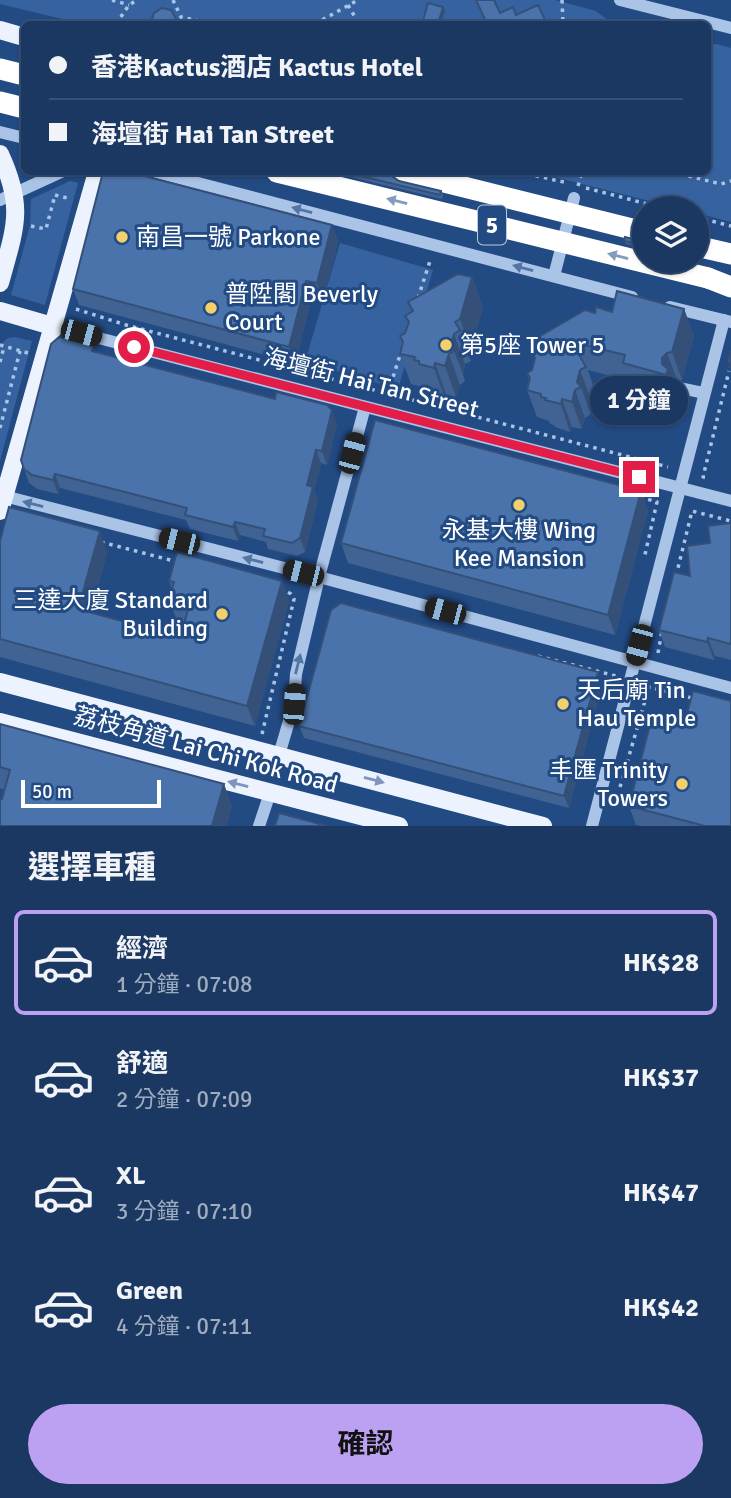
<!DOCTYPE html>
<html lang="zh-TW">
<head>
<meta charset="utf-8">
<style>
	body { margin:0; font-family:Signika,"Noto Sans TC",sans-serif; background:#233f68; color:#f1f3f6; height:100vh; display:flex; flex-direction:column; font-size:26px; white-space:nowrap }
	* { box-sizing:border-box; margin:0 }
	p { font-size:23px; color:#9facbe }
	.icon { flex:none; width:38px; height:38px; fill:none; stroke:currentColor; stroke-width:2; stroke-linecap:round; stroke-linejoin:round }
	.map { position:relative; height:826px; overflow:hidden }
	.details { display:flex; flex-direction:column; background:#1a3862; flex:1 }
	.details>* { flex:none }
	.banner { position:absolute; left:21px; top:21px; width:690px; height:154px; border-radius:10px; box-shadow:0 2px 5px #0004,0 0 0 2px #385277; display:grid; align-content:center; height:154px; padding:0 28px; background:#1a3862 }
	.tools { position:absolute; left:632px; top:196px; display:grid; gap:14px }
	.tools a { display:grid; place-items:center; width:77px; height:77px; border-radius:50%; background:#1a3862; box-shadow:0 2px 5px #0004,0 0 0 2px #385277; font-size:35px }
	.scale { position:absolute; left:21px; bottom:18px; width:140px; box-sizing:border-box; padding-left:7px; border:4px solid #fff; border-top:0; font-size:19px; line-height:24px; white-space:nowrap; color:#fff; -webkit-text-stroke:5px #224a83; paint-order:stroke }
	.end { position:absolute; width:32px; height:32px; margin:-16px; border:9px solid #e11d48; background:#fff; box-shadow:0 0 0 4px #fff }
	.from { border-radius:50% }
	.bubble { position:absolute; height:49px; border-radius:24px; background:#1a3862; box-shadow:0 2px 5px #0004,0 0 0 2px #385277; font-size:23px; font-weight:700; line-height:49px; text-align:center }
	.car { position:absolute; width:21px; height:42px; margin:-21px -10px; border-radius:9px; box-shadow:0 0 5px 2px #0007; background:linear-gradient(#222 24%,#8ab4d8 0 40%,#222 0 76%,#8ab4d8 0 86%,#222 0) }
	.banner b { display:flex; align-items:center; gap:24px; height:66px; font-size:26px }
	.banner b+b { border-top:2px solid #385277 }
	.banner i { width:18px; height:18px; background:#f1f3f6 }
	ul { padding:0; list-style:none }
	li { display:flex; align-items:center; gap:21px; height:105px; margin:0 14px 10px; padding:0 14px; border:4px solid transparent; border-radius:10px }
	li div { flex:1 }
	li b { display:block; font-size:26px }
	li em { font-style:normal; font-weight:700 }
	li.on { border-color:#bca0f2 }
	li>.icon { width:63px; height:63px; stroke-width:1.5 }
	h2 { padding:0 28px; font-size:32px; line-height:84px }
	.primary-button { display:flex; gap:14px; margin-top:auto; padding:14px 28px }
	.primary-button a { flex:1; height:80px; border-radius:42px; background:#bca0f2; color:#111; font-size:28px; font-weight:700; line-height:80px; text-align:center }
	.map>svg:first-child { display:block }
</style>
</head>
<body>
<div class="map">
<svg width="731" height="826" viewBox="0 0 731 826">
	<rect width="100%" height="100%" fill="#224a83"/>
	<!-- green -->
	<g fill="#3663a0">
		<polygon points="0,0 555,0 596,11 613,24 83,24 0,4"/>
		<polygon points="717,44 731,48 731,222 697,213 696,208 677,208 535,172 707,172 707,45"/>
		<polygon points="70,181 78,183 45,305 11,295 30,225 31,199"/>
		<polygon points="340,243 433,270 398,389 305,362"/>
		<polygon points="15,337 32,341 0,461 0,345 8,338"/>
	</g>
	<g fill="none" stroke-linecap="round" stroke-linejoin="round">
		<!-- path -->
		<g stroke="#aac4e8" stroke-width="3.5" stroke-dasharray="3.5 5" stroke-linecap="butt">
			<polyline points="112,0 129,5"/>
			<polyline points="173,0 181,17 213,24"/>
			<polyline points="562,0 563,24"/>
			<polyline points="348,5 359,24"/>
			<polyline points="116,24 129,5 137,0"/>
			<polyline points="315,24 358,0"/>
			<polyline points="519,172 568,183"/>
			<polyline points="672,172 721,184 731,181"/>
			<polyline points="578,186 582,172"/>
			<polyline points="586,188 663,208"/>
			<polyline points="55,195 71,199"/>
			<polyline points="696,217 731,226"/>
			<polyline points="31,226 46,229 55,195"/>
			<polyline points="418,298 430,261"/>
			<polyline points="76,309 126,325 668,467"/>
			<polyline points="0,345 28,353"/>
			<polyline points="0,362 4,347"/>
			<polyline points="388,393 401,352"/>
			<polyline points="0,428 20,351"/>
			<polyline points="705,477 703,477 729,371"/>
			<polyline points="640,497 657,502 644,559"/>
			<polyline points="101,542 178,562"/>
			<polyline points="676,576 692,511 731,521"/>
			<polyline points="658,653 662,631"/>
			<polyline points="538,656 616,676"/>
			<polyline points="262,734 294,599 291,594 284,590"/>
			<polyline points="620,787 649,687 696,699"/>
		</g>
		<!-- minor -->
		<g stroke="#aac4e8" stroke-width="12">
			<polyline points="620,0 731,28"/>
			<polyline points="0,132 24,138"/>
			<polyline points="156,172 632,297"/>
			<polyline points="0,200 61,172"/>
			<polyline points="554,276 574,198"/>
			<polyline points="670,307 731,322"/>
			<polyline points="52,326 731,501"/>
			<polyline points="680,388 704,393"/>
			<polyline points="4,496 319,577 731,688"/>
			<polyline points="279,755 294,704 296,674 319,577 365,407"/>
			<polyline points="259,826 270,793"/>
			<polyline points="592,826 724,320"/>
		</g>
		<!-- major -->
		<g stroke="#ecf3fe" stroke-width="18">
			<polyline points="0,30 24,37"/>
			<path d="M 0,154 C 25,208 15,228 0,283"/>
			<polyline points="0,311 52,326"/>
			<polyline points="0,511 97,172"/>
			<polyline points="0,682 543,826"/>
			<polyline points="0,722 399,826"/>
		</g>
		<!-- highway -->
		<g stroke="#fff" stroke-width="21">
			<polyline points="0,69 24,75"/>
			<polyline points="0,102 24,108"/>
			<polyline points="696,246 731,254"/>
			<polyline points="708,278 731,287"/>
		</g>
		<!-- highway-bridge -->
		<g stroke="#fff" stroke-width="21">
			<polyline points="277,172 708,278"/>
			<polyline points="404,172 644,232"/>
		</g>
	</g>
	<!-- wall -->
	<g fill="#406393">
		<polygon points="330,172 392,172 394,177 399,181 441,191 443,195 442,199"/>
		<polygon points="332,225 338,242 323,300 312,297 295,363 79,305 73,289"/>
		<polygon points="644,240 644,249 626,244 624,241 640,241"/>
		<polygon points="472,277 483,308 471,349 467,352 471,361 465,364 463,374 465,381 460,385 456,397 446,394 445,399 430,395 429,392 425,391 424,388 411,384 400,354 402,344 400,336 405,333 408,324 405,316 412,312 408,302"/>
		<polygon points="684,309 694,336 682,380 677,380 673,384 678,396 676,402 633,391 629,381 588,370 596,394 590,397 588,407 591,414 585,418 582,429 572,427 570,432 555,427 554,425 550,424 549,421 537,417 527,390 529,380 527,373 532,370 535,360 532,352 539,348 535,339 595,313"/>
		<polygon points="96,352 337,424 327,465 321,463 314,490 318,500 305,552 297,556 268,549 266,542 240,535 238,541 190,529 186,520 60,488 58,494 37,489 29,483 24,469"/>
		<polygon points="641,491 648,511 615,635 348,563 341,543"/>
		<polygon points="731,523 731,660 715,656 714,660 665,647 659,630 710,543"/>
		<polygon points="0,541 107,552 91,613 136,625 181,635 185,623 177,621 169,600 172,590 169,581 282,581 289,601 255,726 0,657"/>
		<polygon points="602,685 569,808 304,738 299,726"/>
		<polygon points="0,724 224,784 232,808 2,799 4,790 0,788"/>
		<polygon points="684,725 731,826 641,826 636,825 629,806"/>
	</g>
	<!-- shaded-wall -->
	<g fill="#345078">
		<polygon points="443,7 445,11 441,24 438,24"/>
		<polygon points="332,225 338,242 323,300 317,283"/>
		<polygon points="472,277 483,308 471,349 460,319"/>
		<polygon points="306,281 312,297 295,363 289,347"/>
		<polygon points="684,309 694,336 682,380 672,352"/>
		<polygon points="454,334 465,364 463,374 454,351 451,345"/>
		<polygon points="667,353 677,380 673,384 678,396 676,402 662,364 662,358"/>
		<polygon points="449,354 460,385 456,397 445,366"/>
		<polygon points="435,363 446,394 445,399 434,368"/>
		<polygon points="580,370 590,397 588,407 581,387 577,382"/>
		<polygon points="575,390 585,418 582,429 572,402"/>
		<polygon points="562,399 572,427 570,432 561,404"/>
		<polygon points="332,410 337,424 327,465 322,451"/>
		<polygon points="316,450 321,463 314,490 318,500 305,552 300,538 307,485"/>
		<polygon points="55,474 60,488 58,494 53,480"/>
		<polygon points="641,491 648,511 615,635 608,615"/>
		<polygon points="235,522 240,535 238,541 233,527"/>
		<polygon points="100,531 107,552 86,630 78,609"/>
		<polygon points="282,581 289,601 255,726 247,706"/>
		<polygon points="708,638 715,656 714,660 707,642"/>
		<polygon points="598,672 602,685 569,808 564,796"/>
		<polygon points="224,784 232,808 227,826 212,826"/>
	</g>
	<!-- building -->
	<g fill="#4b73ab" stroke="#345078" stroke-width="2">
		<polygon points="476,0 494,0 500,13 513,7 516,15 538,5 547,24 487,24"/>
		<polygon points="428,3 443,7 438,24 422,24"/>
		<polygon points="162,8 171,10 176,19 174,24 152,24 151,22 154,13"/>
		<polygon points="103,172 129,172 332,225 317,283 306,281 289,347 73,289"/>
		<polygon points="344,172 392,172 393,177 399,181 441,191 440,195"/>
		<polygon points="625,237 640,241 644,240 644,245 624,241"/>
		<polygon points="458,274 472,277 460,319 455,322 460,330 454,334 451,345 454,351 449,354 445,366 435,363 434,368 419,364 419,361 414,360 415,357 400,354 403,342 400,336 405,333 409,322 405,316 413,311 408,302"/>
		<polygon points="617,291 684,309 672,352 667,353 662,358 662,364 668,369 666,375 623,363 625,355 572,342 586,367 580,370 577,382 581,387 575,390 572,402 562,399 561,404 545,400 546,398 541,397 541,394 527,390 530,378 527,373 532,370 535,358 532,352 540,347 535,339 585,310 595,313 596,307 612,312"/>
		<polygon points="59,337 94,345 92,351 275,399 276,392 327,405 332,410 322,451 316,450 307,485 313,487 300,538 292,543 263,536 265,529 235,522 233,527 185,515 187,508 55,474 53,480 32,475 24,469 21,460 51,344"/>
		<polygon points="731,350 731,368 729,367 731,362 728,362"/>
		<polygon points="375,420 641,491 608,615 341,543"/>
		<polygon points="9,507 100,531 78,609 136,625 136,623 181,635 189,606 169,600 174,582 169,581 177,552 282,581 247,706 0,639 0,541"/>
		<polygon points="731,523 731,644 708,638 707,642 659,630 674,572 690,576 687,546 710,543 708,526"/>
		<polygon points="341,603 598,672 564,796 299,726 331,610"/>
		<polygon points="693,691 731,701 731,826 705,826 629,806 652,717 684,725"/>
		<polygon points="0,724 224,784 212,826 0,826 0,799 2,799 10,770 0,767"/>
		<polygon points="279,813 327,826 275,826"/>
	</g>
	<!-- one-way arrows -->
	<defs><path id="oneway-solid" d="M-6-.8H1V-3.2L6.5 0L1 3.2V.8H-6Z" transform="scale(1.75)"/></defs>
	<g fill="#859bbb">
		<use href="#oneway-solid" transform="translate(397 201) rotate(-166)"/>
		<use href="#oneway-solid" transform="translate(618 256) rotate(-166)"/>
	</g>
	<g fill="#5275a6">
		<use href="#oneway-solid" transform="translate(302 210) rotate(-165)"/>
		<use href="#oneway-solid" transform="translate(523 268) rotate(-165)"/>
		<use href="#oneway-solid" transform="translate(33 504) rotate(-166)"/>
		<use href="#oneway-solid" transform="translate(253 560) rotate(-166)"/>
		<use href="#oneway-solid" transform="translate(298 664) rotate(-76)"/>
	</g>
	<g fill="#7d96ba">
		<use href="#oneway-solid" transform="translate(374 780) rotate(15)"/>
		<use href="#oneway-solid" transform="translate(238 784) rotate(-166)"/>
	</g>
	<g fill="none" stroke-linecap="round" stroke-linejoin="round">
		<!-- route -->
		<polyline stroke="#e11d48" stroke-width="9" points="134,347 639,477"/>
	</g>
	<!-- markers -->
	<g fill="#f4d06c" stroke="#224a83" stroke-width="2.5">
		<circle cx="122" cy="237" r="7"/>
		<circle cx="211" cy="308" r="7"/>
		<circle cx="446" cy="345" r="7"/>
		<circle cx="519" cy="505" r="7"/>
		<circle cx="222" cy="614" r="7"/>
		<circle cx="563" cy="704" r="7"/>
		<circle cx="682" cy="784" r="7"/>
	</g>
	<g text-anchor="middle" stroke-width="6" stroke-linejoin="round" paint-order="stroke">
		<!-- shield labels -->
		<rect fill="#224a83" stroke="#bdc9da" stroke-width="2" x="478" y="205.5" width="28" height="39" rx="5"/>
		<g font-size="23" font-weight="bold" fill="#fff">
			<text x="492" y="233">5</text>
		</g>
		<!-- poi labels -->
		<g font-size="24" fill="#fff" stroke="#224a83" text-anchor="start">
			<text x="136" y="245">南昌一號 Parkone</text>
			<text x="225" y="302">普陞閣 Beverly<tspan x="225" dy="28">Court</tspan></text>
			<text x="460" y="353">第5座 Tower 5</text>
			<text x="519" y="538" text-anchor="middle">永基大樓 Wing<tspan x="519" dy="28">Kee Mansion</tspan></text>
			<text x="208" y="608" text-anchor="end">三達大廈 Standard<tspan x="208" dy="28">Building</tspan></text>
			<text x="577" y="698">天后廟 Tin<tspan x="577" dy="28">Hau Temple</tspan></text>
			<text x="668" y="778" text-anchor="end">丰匯 Trinity<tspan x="668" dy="28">Towers</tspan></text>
		</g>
		<!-- street labels -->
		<g font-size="24" fill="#fff" stroke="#224a83">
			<text transform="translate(371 383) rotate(14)" y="8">海壇街 Hai Tan Street</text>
			<text transform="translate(206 750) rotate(15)" y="8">荔枝角道 Lai Chi Kok Road</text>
		</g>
	</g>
</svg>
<div class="tools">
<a><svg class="icon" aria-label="layers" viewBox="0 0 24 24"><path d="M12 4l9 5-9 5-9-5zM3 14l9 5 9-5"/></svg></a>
</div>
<div class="scale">50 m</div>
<i class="end from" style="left:134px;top:347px"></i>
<i class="end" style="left:639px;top:477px"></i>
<div class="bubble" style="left:590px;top:376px;width:98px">1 分鐘</div>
<i class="car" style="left:81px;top:333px;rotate:105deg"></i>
<i class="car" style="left:352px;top:453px;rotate:15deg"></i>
<i class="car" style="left:179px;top:541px;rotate:284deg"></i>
<i class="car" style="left:303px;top:573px;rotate:284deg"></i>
<i class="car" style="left:445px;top:611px;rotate:285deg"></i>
<i class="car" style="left:639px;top:645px;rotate:195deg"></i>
<i class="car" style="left:294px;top:704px;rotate:4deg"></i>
<div class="banner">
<b><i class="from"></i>香港Kactus酒店 Kactus Hotel</b>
<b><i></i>海壇街 Hai Tan Street</b>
</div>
</div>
<section class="details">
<h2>選擇車種</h2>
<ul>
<li class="on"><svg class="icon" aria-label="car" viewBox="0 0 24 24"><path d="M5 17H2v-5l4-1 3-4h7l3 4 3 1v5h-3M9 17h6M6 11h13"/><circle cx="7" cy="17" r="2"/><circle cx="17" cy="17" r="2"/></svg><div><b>經濟</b><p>1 分鐘 · 07:08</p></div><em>HK$28</em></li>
<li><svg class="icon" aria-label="car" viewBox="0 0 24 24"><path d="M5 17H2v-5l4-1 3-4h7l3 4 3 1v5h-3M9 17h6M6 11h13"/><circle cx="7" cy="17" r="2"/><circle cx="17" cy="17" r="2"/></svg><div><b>舒適</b><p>2 分鐘 · 07:09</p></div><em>HK$37</em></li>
<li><svg class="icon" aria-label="car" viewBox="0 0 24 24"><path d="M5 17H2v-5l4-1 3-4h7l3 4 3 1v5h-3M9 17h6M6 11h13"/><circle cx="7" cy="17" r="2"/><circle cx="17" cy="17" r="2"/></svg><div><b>XL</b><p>3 分鐘 · 07:10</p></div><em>HK$47</em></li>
<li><svg class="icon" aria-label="car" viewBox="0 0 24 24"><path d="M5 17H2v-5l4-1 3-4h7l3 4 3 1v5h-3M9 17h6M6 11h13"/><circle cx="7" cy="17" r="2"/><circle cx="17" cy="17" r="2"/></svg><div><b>Green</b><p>4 分鐘 · 07:11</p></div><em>HK$42</em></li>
</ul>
<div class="primary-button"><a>確認</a></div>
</section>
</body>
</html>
